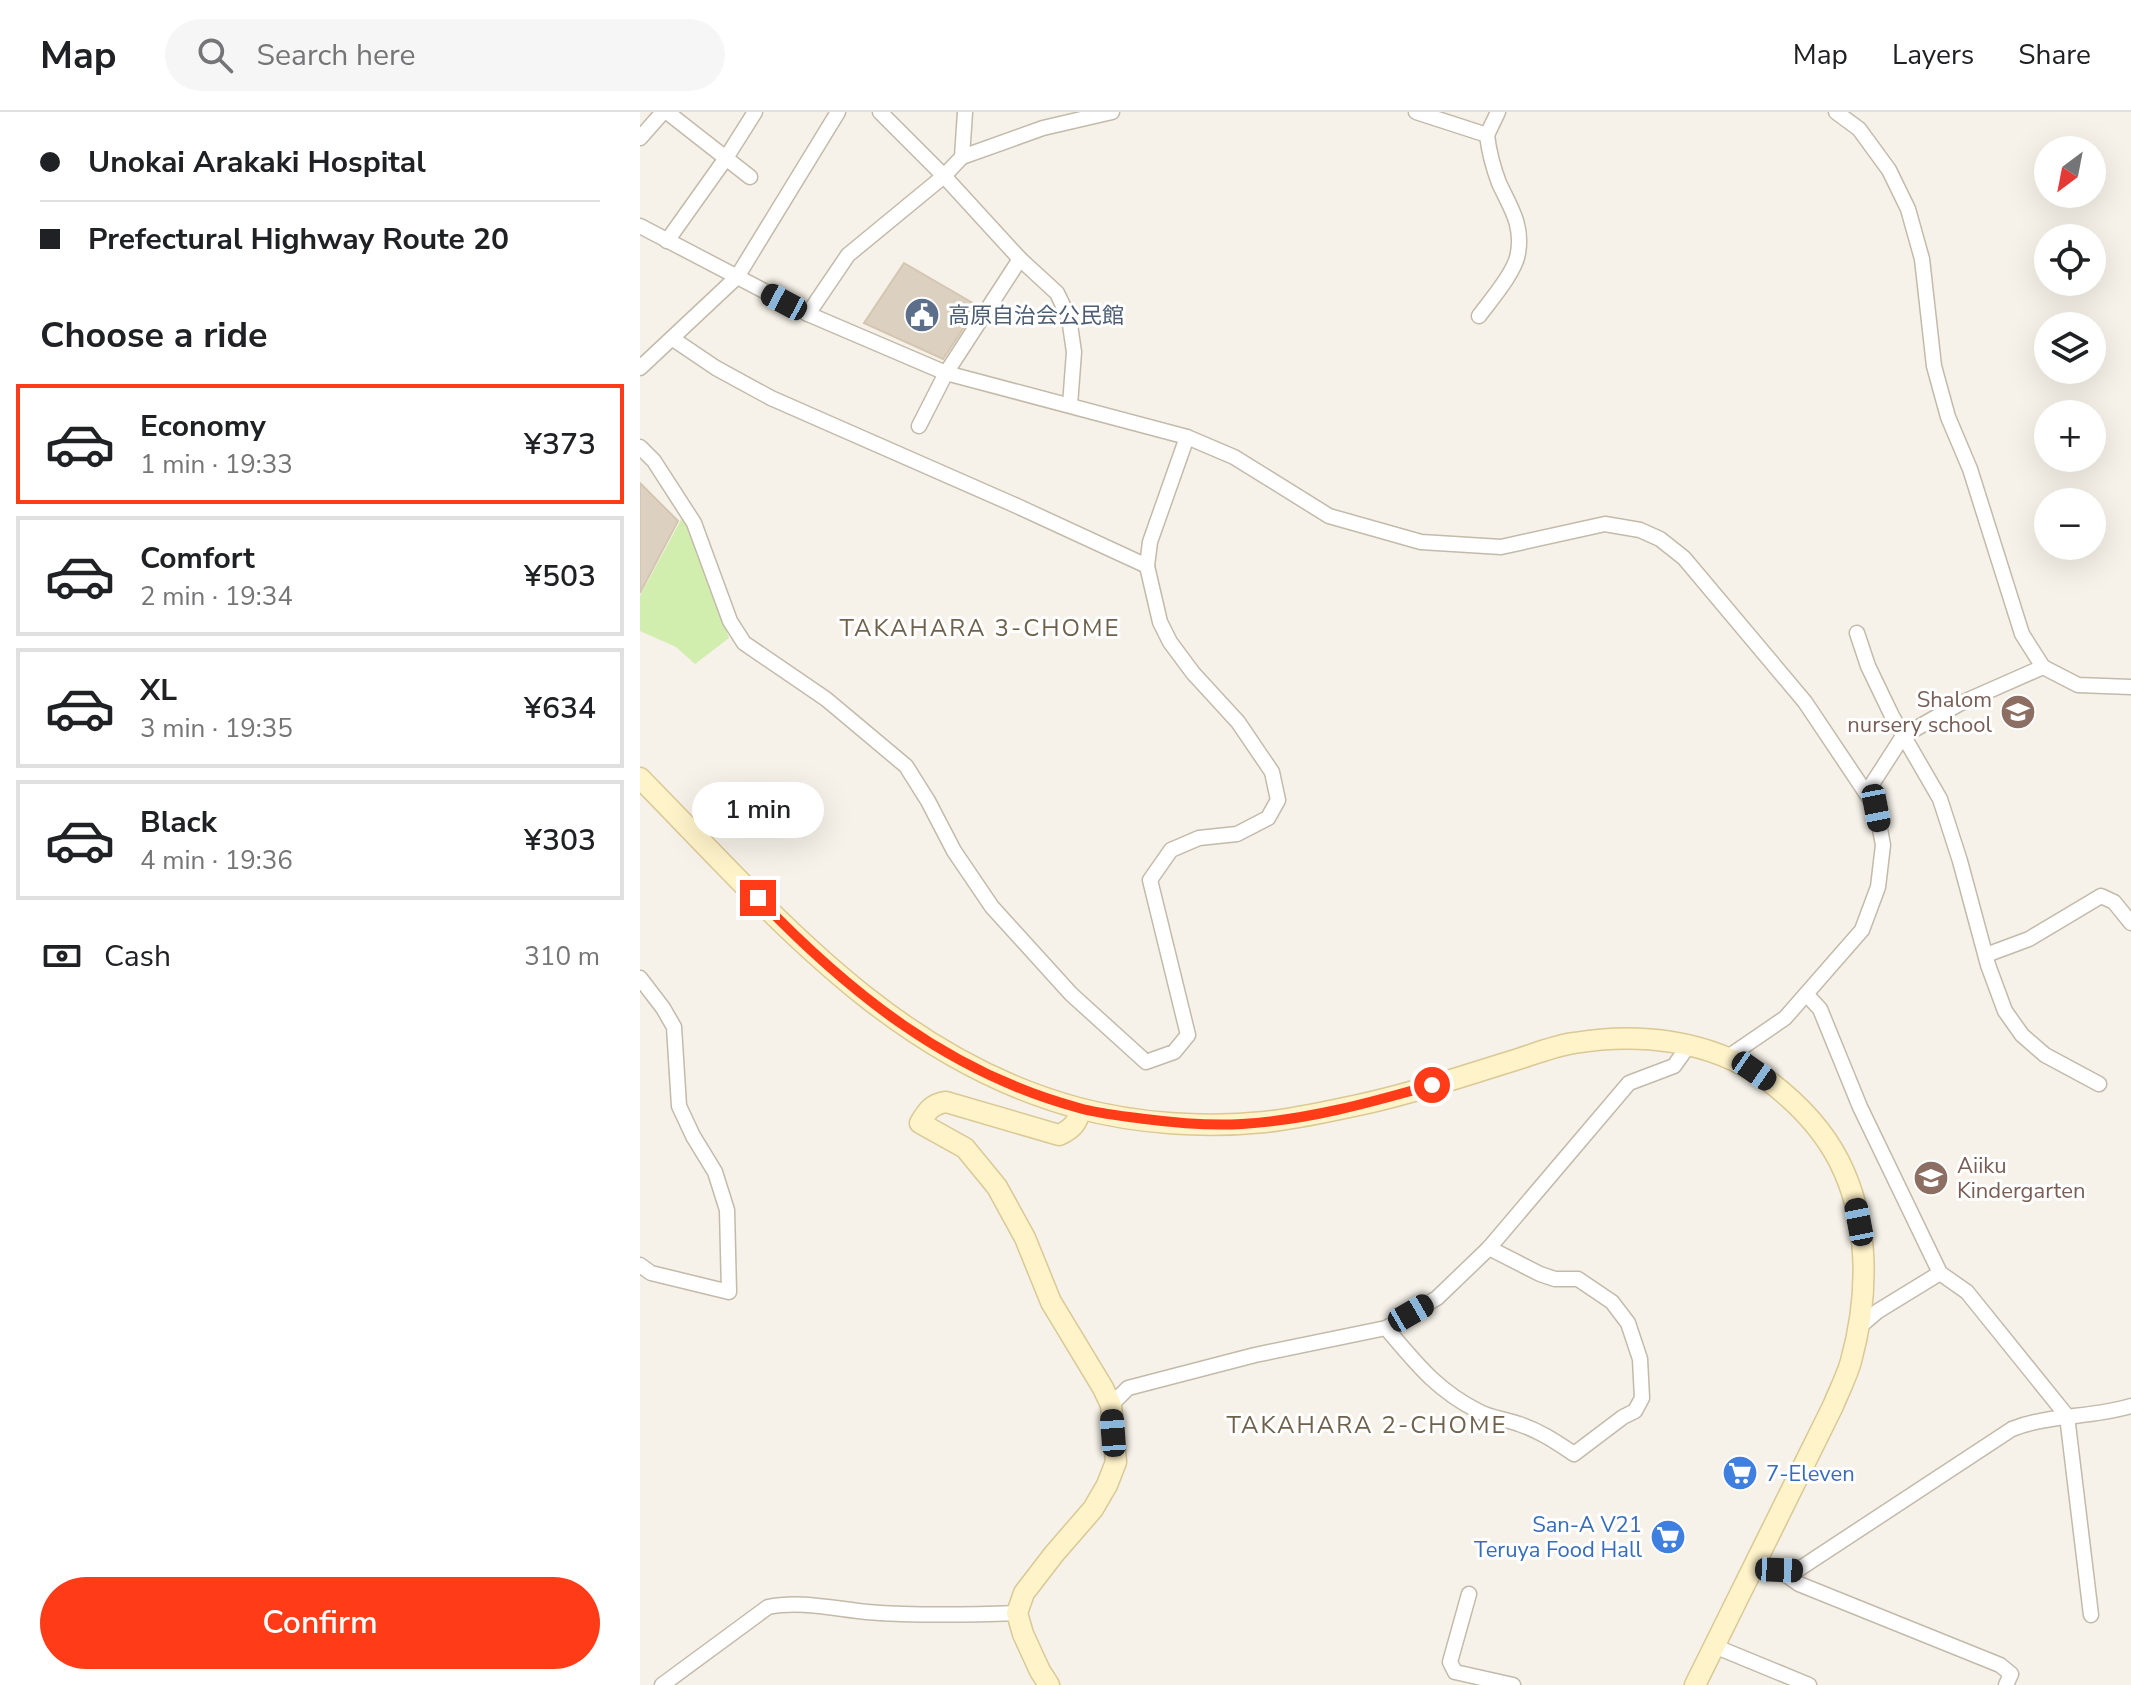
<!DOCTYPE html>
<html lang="en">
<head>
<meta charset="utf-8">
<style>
	body { margin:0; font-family:"Nunito Sans","Noto Sans JP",sans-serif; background:#f6f6f6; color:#202124; height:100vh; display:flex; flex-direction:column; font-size:30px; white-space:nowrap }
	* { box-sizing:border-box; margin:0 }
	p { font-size:26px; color:#757577 }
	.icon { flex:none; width:44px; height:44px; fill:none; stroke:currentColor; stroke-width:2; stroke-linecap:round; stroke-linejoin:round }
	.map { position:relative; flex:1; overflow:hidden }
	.sheet { display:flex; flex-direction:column; background:#fff; width:640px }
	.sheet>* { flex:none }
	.guide { display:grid; align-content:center; height:176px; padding:0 40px; background:#fff }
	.needle { width:52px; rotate:212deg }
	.buttons { position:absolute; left:1394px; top:24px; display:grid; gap:16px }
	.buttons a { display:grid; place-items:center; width:72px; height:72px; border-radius:50%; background:#fff; box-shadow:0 8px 32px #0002; font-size:40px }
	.end { position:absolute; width:36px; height:36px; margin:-18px; border:10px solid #ff3c17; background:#fff; box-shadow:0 0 0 4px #fff }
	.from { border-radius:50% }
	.bubble { position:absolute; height:56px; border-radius:28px; background:#fff; box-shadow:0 8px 32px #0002; font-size:26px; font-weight:600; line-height:56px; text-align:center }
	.car { position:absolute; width:24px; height:48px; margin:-24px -12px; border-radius:10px; box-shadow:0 0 6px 2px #0007; background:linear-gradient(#222 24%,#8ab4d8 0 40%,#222 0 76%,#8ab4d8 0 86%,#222 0) }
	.guide b { display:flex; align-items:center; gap:28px; height:76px; font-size:30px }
	.guide b+b { border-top:2px solid #e0e0e0 }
	.guide i { width:20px; height:20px; background:#202124 }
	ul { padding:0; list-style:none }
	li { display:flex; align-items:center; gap:24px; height:120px; margin:0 16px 12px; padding:0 24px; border:4px solid #e0e0e0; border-radius:0px }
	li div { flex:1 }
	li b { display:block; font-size:30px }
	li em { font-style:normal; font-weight:600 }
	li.selected { border-color:#ff3c17 }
	li>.icon { width:72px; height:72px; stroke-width:1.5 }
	h2 { padding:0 40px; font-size:36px; line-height:96px }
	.pay { display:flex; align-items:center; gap:20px; height:88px; padding:0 40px; font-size:30px }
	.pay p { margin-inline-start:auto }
	.cta { display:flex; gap:16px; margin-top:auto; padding:16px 40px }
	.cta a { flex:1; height:92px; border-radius:48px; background:#ff3c17; color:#fff; font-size:32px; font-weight:600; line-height:92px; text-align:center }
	header { display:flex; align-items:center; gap:48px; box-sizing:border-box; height:112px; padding:0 40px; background:#fff; border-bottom:2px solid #e0e0e0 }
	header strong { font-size:38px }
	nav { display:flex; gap:44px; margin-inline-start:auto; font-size:28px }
	.search { width:560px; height:72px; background:#f6f6f6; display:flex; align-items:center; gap:20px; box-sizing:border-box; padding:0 28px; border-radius:44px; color:#757577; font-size:30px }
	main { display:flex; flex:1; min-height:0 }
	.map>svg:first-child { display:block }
</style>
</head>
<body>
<header>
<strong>Map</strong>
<div class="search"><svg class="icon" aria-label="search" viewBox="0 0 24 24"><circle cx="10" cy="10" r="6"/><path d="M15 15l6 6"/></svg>Search here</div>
<nav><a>Map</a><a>Layers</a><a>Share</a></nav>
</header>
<main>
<section class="sheet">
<div class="guide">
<b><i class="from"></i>Unokai Arakaki Hospital</b>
<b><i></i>Prefectural Highway Route 20</b>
</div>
<h2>Choose a ride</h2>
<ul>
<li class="selected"><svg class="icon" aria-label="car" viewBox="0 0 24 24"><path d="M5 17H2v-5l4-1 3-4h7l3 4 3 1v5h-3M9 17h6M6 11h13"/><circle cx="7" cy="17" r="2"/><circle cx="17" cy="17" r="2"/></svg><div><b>Economy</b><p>1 min · 19:33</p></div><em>¥373</em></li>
<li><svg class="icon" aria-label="car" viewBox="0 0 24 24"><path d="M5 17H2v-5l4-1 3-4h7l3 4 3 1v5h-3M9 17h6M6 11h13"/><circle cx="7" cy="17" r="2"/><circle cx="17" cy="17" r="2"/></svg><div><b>Comfort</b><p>2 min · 19:34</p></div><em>¥503</em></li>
<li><svg class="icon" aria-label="car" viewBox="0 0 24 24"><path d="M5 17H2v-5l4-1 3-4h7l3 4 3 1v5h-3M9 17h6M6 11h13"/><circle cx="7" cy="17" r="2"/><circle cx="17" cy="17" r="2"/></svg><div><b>XL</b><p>3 min · 19:35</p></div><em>¥634</em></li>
<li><svg class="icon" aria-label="car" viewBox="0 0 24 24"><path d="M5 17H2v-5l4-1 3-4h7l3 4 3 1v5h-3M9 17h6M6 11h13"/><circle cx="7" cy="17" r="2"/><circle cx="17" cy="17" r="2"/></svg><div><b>Black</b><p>4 min · 19:36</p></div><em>¥303</em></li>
</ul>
<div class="pay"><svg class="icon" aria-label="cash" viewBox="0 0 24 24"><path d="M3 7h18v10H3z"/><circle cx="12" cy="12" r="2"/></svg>Cash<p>310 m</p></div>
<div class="cta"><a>Confirm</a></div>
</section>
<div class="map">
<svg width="1491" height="1573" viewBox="0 0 1491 1573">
	<rect width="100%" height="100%" fill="#f6f2e9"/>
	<!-- green -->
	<polygon fill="#d1eeae" points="43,404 89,526 55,552 36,535 0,519 0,484"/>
	<!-- building -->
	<g fill="#dcd1c0" stroke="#d4c6b0" stroke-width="2">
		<polygon points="264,151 338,194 303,247 224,211"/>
		<polygon points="0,371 38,409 0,481"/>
	</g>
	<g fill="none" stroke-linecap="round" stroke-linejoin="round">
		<defs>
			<g id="street">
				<polyline points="27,0 110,65"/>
				<polyline points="240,0 304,64 380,147 417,181 429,206 434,240 430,293"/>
				<polyline points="776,0 847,23 858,0"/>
				<polyline points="1196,0 1219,17 1249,58 1268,97 1282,147 1294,254 1308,305 1330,357 1382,522 1403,555"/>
				<polyline points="0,26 23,0"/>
				<polyline points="322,45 403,16 472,0"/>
				<polyline points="0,114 168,202 306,261 547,325 594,345 689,404 781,430 861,435 965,412 1000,418 1020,427 1044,446 1165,590 1236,696 1243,733 1238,775 1222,818 1145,906 1088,945"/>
				<polyline points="27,129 86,46 115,0"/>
				<polyline points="168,202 208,143 304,64 322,45 325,0"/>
				<path d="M 839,204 C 850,189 876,159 878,141 C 883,112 870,95 859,71 C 853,55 849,40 847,23"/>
				<polyline points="33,227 76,256 131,286 377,394 507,454"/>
				<polyline points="0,256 97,165 198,0"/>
				<polyline points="279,314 306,261 380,147"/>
				<polyline points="0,335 14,349 54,411 90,509 104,531 186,587 266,654 288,689 314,739 352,795 431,882 506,950 534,940 548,923 510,768 531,738 559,726 597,722 628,706 638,688 632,660 598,610 553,561 530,530 520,510 507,454 510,430 547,325"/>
				<polyline points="1217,521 1228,554 1252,604 1300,687 1320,749 1348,853 1365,899 1382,923 1405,943 1459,972"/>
				<polyline points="1227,680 1263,624 1319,592 1403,555 1438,573 1491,575"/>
				<polyline points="1346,843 1389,827 1461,784 1474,790 1491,811"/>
				<polyline points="0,866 23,896 34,915 39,994 53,1024 75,1060 87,1098 89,1180 11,1161 0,1153"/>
				<polyline points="1167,883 1180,897 1220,995 1300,1161 1327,1180 1427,1304 1451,1503"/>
				<path d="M 746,1216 C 775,1250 796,1278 838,1299 C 850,1306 866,1307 879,1312 C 900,1319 916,1330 934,1342 L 983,1305 L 995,1299 L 1002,1286 L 1000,1247 L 988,1211 L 972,1190 L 938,1167 L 915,1167 L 900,1162 L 849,1136"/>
				<polyline points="1218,1216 1238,1199 1300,1161"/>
				<polyline points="471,1293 488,1276 615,1243 746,1216 797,1186 849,1136 989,971 1034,954 1049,933"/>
				<path d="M 1114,1454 L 1131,1458 L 1156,1459 L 1372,1317 C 1410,1302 1452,1306 1491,1294"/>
				<polyline points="1139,1458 1159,1472 1360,1553 1371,1562 1366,1573"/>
				<polyline points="829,1482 810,1550 815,1560 873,1573"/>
				<polyline points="1074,1534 1169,1573"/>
				<path d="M 22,1573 L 128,1495 C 160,1488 195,1497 227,1500 C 277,1504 327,1503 377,1501"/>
			</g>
			<g id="secondary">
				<path d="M 0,666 C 130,798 251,946 438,996 C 498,1012 565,1016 625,1010 C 655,1007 685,1000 714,994 C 767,983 820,965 872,949 C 892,943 913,934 934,931 C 999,920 1068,928 1123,965 C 1155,988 1181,1014 1199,1049 C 1230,1110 1229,1184 1211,1249 C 1207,1264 1199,1279 1193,1294 L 1055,1573"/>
				<path d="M 409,1573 L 400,1559 L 383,1522 L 377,1501 L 384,1481 L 414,1442 L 453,1397 L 467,1373 L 476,1350 L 471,1293 L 463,1276 L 411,1190 L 385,1126 L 357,1075 L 325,1036 L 280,1011 C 287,999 292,992 306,990 L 419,1023 C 432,1017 438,1011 440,997"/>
			</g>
		</defs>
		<!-- street casing -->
		<use href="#street" stroke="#c3baaa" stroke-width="17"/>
		<!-- secondary casing -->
		<use href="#secondary" stroke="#dac895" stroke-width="23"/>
		<!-- street -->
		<use href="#street" stroke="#fff" stroke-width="14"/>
		<!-- secondary -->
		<use href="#secondary" stroke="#fff3ca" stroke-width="20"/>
	</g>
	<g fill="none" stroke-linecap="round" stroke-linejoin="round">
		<!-- route -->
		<path stroke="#ff3c17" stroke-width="10" d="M 118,786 C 209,881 309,961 439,996 C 460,1002 483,1004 505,1007 C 536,1011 570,1014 602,1012 C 667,1008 729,991 792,973"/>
	</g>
	<!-- icons -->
	<defs>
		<symbol id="civic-disc" viewBox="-11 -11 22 22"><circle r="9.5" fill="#5c6f8a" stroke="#fff"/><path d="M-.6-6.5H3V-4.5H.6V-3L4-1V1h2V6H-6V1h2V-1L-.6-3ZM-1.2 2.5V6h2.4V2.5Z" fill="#fff"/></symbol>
		<symbol id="school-disc" viewBox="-11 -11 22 22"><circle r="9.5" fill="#8d6e63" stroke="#fff"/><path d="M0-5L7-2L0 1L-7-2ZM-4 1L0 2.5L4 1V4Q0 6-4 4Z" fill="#fff"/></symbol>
		<symbol id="supermarket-disc" viewBox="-11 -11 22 22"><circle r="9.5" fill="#3f7fe0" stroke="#fff"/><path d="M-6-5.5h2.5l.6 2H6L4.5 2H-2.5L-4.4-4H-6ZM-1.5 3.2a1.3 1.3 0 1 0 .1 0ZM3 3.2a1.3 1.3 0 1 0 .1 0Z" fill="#fff"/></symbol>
	</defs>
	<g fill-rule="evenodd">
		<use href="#civic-disc" x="262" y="183" width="40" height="40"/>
		<use href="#school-disc" x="1358" y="580" width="40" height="40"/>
		<use href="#school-disc" x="1271" y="1046" width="40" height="40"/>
		<use href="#supermarket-disc" x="1080" y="1341" width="40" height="40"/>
		<use href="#supermarket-disc" x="1008" y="1405" width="40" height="40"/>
	</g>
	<g text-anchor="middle" stroke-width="6" stroke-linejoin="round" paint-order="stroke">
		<!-- service labels -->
		<g font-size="22" fill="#4e5e75" stroke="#fff" text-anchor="start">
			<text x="308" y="211">高原自治会公民館</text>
		</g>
		<!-- education labels -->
		<g font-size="22" fill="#785e54" stroke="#fff" text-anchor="end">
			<text x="1352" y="595">Shalom<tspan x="1352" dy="25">nursery school</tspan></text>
			<text x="1317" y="1061" text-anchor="start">Aiiku<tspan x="1317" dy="25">Kindergarten</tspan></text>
		</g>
		<!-- shop labels -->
		<g font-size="22" fill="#366cbe" stroke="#fff" text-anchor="start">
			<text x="1126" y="1369">7-Eleven</text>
			<text x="1002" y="1420" text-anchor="end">San-A V21<tspan x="1002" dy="25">Teruya Food Hall</tspan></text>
		</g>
		<!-- neighbourhood labels -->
		<g font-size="24" letter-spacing="2" fill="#6f614c" stroke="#fff">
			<text x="340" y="524">TAKAHARA 3-CHOME</text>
			<text x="727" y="1321">TAKAHARA 2-CHOME</text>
		</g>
	</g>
</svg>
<div class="buttons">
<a><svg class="needle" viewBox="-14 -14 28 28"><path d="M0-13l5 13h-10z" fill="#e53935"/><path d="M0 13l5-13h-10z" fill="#757577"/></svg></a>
<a><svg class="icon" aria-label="locate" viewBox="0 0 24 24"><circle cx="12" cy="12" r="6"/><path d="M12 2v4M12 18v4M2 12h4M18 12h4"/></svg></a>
<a><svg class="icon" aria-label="layers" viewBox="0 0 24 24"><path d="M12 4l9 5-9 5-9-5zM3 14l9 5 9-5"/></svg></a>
<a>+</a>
<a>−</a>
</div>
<i class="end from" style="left:792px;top:973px"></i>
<i class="end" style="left:118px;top:786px"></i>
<div class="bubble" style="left:52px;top:670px;width:132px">1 min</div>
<i class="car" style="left:144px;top:190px;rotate:298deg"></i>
<i class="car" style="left:1236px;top:696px;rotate:169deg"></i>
<i class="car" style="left:1114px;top:959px;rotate:125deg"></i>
<i class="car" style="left:1219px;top:1110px;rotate:349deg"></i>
<i class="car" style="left:771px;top:1201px;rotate:60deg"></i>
<i class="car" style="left:473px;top:1321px;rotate:356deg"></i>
<i class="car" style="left:1139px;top:1458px;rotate:92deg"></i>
</div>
</main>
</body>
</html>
